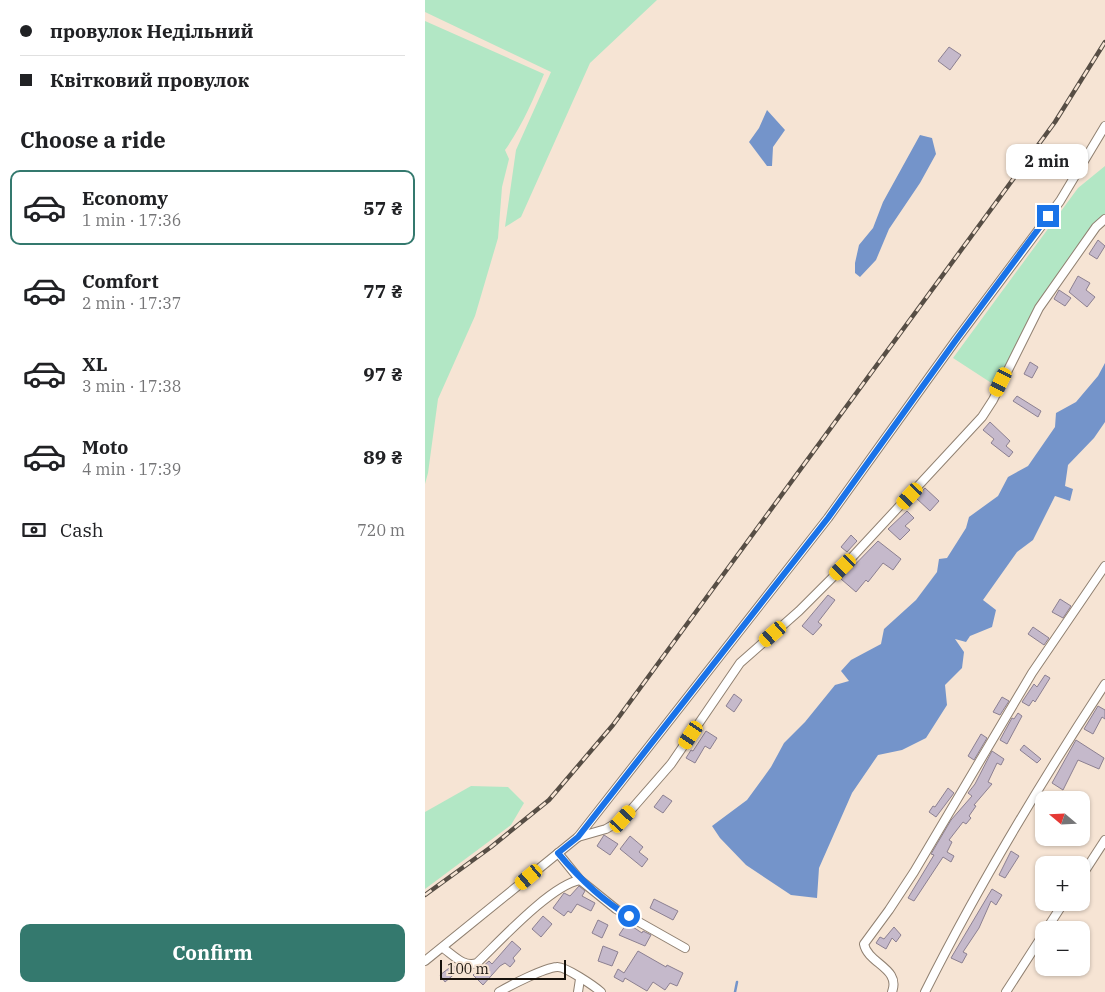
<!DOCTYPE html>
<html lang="en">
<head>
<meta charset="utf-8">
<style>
	body { margin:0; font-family:"IBM Plex Serif",serif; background:#f2f2f2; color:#202124; height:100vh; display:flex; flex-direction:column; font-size:19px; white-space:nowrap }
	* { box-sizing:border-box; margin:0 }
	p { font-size:16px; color:#757577 }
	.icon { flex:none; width:28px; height:28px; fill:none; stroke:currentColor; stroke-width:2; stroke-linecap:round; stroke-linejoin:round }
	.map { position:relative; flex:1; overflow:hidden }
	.details { display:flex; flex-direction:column; background:#fff; width:425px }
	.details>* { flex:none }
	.banner { display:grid; align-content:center; height:110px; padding:0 20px; background:#fff }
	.needle { width:32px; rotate:289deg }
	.buttons { position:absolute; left:610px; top:791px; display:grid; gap:10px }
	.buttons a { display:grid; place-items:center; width:55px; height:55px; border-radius:10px; background:#fff; box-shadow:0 1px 4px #0004; font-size:25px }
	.scale { position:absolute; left:15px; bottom:12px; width:126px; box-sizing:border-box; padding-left:5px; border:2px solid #17120c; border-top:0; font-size:14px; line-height:18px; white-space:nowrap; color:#17120c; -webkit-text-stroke:4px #f6e4d4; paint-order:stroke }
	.end { position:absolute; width:22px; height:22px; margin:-11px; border:6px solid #1a73e8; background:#fff; box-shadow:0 0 0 2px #fff }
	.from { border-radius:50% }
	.bubble { position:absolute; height:35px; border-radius:10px; background:#fff; box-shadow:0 1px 4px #0004; font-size:16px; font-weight:700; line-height:35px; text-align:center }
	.car { position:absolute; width:15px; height:30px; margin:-15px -8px; border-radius:6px; box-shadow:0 0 4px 1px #0007; background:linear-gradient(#f5c518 24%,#345 0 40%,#f5c518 0 76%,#345 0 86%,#f5c518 0) }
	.banner b { display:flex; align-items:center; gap:18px; height:48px; font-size:19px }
	.banner b+b { border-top:1px solid #e0e0e0 }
	.banner i { width:12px; height:12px; background:#202124 }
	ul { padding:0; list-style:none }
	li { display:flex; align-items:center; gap:15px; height:75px; margin:0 10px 8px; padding:0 10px; border:2px solid transparent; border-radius:10px }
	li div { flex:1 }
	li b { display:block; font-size:19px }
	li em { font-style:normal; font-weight:700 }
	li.active { border-color:#34796e }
	li>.icon { width:45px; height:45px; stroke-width:1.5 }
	h2 { padding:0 20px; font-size:22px; line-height:60px }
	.pay { display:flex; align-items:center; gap:12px; height:55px; padding:0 20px; font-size:19px }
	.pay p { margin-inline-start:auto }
	.cta { display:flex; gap:10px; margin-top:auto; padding:10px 20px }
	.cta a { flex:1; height:58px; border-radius:10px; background:#34796e; color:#fff; font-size:20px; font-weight:700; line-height:58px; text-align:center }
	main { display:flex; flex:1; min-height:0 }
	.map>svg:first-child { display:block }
</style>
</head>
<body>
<main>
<section class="details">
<div class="banner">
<b><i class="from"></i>провулок Недільний</b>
<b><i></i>Квітковий провулок</b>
</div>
<h2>Choose a ride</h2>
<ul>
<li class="active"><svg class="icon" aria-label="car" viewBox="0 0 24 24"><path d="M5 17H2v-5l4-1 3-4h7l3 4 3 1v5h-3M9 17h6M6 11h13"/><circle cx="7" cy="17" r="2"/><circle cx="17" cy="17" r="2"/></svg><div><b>Economy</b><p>1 min · 17:36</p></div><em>57 ₴</em></li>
<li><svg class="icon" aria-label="car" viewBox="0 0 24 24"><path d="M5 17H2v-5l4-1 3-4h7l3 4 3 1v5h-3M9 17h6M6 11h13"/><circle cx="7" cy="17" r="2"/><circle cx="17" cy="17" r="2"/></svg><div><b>Comfort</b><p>2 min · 17:37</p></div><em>77 ₴</em></li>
<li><svg class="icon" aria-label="car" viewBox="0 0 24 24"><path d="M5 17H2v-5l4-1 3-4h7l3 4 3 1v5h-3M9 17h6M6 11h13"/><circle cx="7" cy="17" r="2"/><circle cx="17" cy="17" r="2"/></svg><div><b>XL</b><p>3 min · 17:38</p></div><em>97 ₴</em></li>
<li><svg class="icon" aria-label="car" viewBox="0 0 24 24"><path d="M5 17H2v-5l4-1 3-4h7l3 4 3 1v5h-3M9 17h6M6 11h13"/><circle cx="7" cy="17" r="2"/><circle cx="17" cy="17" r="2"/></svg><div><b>Moto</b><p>4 min · 17:39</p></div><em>89 ₴</em></li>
</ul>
<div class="pay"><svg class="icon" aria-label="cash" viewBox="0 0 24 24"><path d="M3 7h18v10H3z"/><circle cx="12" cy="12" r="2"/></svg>Cash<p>720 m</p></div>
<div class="cta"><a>Confirm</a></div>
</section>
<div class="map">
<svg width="680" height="992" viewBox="0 0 680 992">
	<rect width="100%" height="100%" fill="#f6e4d4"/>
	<!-- green -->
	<g fill="#b2e7c5">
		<polygon points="0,0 232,0 165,63 96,217 80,227 91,150 126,72 0,12"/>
		<path d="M 0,21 L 119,74 C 108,100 97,126 80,150 L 84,159 L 77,187 L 73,238 L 50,316 L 13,399 L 3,473 L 0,484 Z"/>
		<polygon points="680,166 680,215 668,225 612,304 571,386 528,358 653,188"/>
		<polygon points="46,786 83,787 99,803 86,825 0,889 0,812"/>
	</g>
	<!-- water -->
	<g fill="#7494ca">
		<polygon points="342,110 360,130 348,147 347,166 342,166 324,142 334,128"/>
		<polygon points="495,135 507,138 511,154 495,183 464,229 451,260 435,277 430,273 430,263 434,245 448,228 458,202"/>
		<polygon points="680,363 680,422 669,438 643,465 640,486 648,489 645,501 630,496 608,540 592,552 558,600 571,610 567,627 545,636 541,642 530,639 539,652 537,668 520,685 522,705 501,738 477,750 453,755 427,793 394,868 392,898 366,895 321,865 295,838 287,826 322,800 346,767 359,743 380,722 410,685 424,681 416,671 426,660 456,644 459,629 491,600 512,572 514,559 522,558 541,528 544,517 573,496 583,477 603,466 630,427 631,413 651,402 673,376"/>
	</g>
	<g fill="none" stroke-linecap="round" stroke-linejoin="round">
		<!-- stream -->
		<polyline stroke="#7494ca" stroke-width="2.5" points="310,992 312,982"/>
	</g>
	<!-- building -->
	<g fill="#c5b9cb" stroke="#8c8091">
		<polygon points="524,47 536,55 525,70 513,61"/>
		<polygon points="673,240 680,246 672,259 664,254"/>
		<polygon points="653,276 665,283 661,290 670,297 662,307 644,292"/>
		<polygon points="634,290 646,298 640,306 629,299"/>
		<polygon points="605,362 613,367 607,378 599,374"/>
		<polygon points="592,396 616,411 613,417 588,401"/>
		<polygon points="565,422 585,441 581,446 588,452 584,457 566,443 569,439 558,430"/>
		<polygon points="500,488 514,501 505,511 491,498"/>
		<polygon points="482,511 489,518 480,526 485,530 475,540 463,529"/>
		<polygon points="426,535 432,541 422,552 416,547"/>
		<polygon points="453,541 476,559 468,570 458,563 443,582 441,580 431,592 416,579"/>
		<polygon points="403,595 410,600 393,622 397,625 388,635 377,626"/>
		<polygon points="635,599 646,606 638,618 627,612"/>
		<polygon points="608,627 624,638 619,645 603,634"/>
		<polygon points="620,675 625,678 610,702 608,700 604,706 597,702 609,684 612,687"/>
		<polygon points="309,694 317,700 309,712 301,706"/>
		<polygon points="577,697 584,701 575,715 568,712"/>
		<polygon points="673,706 680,710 680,719 677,717 668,734 659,729"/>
		<polygon points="593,713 597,716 582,744 575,740 587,718 589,719"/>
		<polygon points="281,731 292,738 285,749 280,746 270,763 261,758 266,750 268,751"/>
		<polygon points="556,734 562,738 549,760 543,756"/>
		<polygon points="651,740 679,758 674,769 653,760 638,790 627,783"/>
		<polygon points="599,745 616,759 612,763 595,750"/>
		<polygon points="567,751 579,759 576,765 572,763 563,782 567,784 549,805 551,806 544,816 546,818 541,824 538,822 524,840 527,842 522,852 529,856 526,862 518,857 489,901 483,898 509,855 506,854 526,820 547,796 543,793 550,784"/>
		<polygon points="523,788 529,793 511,817 504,812 508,806 510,807"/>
		<polygon points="238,795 247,801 238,813 229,807"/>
		<polygon points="179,835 193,844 185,855 172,846"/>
		<polygon points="205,836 218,847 214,852 223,859 217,867 195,849"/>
		<polygon points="586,851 594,856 580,878 574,875"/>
		<polygon points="154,886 160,891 157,896 170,903 166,911 152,904 146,913 143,911 139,916 128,908 139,893 145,896"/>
		<polygon points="567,889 577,895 571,905 566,901 554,928 538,952 542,954 537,963 526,958"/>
		<polygon points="229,899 253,911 248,920 225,908"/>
		<polygon points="118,916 127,924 116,937 107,929"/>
		<polygon points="173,920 183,925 177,938 167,933"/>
		<polygon points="202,923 217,933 218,931 226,935 220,946 194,935"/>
		<polygon points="469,927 476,935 471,942 467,938 461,949 451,943 455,937 459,939"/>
		<polygon points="87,941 96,949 88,958 90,961 85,967 80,963 75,966 58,985 48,975 64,961 67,964"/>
		<polygon points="178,946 193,952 187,966 173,961"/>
		<polygon points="213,951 241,967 242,965 258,973 252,986 245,983 240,990 228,982 222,991 200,978 198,982 189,977 193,969 199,973"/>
		<polygon points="28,965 33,971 20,982 15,975"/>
	</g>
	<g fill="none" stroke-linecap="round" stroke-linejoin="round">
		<defs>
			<g id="street">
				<polyline points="153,837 181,829 198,819 246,764 315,663 374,611 418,567 557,417 568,400 614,308 671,227 680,219"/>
				<polyline points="656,877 680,840"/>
				<polyline points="155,880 191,909 260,948"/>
				<polyline points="621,930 639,902"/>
				<path d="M 18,948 C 28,955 39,968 52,963 C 75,941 126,885 155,880 L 133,853"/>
				<polyline points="0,961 153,837 403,518 531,340 635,201 680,126"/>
				<path d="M 74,992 C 86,985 119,968 132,967 C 140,966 169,986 176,992"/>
				<polyline points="153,992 155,979"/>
				<path d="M 467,992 C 476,968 443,964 439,944 L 464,910 L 489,872 L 607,673 L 680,566"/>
				<path d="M 500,992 C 552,888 616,782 680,684"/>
				<polyline points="581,992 619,933"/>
			</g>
		</defs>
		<!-- street casing -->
		<use href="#street" stroke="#908071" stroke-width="10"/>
		<!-- street -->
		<use href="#street" stroke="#fff" stroke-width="8"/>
		<defs>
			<polyline id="rail" points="0,895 66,847 124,800 188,725 630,122 680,42"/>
		</defs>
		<!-- rail casing -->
		<use href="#rail" stroke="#574e45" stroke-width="4.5"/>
		<!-- rail -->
		<use href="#rail" stroke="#f6e4d4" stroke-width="2.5" stroke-dasharray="8" stroke-linecap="butt"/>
	</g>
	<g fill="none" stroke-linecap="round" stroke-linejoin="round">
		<!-- route -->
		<path stroke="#1a73e8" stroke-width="6" d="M 204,916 C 176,900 154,878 133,853 L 153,837 L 403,518 L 531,340 L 623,216"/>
	</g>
</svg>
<div class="buttons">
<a><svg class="needle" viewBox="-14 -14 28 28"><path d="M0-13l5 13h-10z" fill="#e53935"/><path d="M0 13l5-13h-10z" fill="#757577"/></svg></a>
<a>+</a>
<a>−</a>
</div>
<div class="scale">100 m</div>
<i class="end from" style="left:204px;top:916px"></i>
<i class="end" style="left:623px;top:216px"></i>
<div class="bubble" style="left:581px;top:144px;width:82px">2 min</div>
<i class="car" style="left:576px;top:382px;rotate:206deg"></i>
<i class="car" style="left:485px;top:496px;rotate:223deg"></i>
<i class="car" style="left:418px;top:567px;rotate:225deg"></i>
<i class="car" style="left:348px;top:634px;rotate:229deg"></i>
<i class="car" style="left:266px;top:735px;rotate:214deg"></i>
<i class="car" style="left:198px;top:819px;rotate:42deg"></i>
<i class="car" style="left:104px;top:877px;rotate:230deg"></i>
</div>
</main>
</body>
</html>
